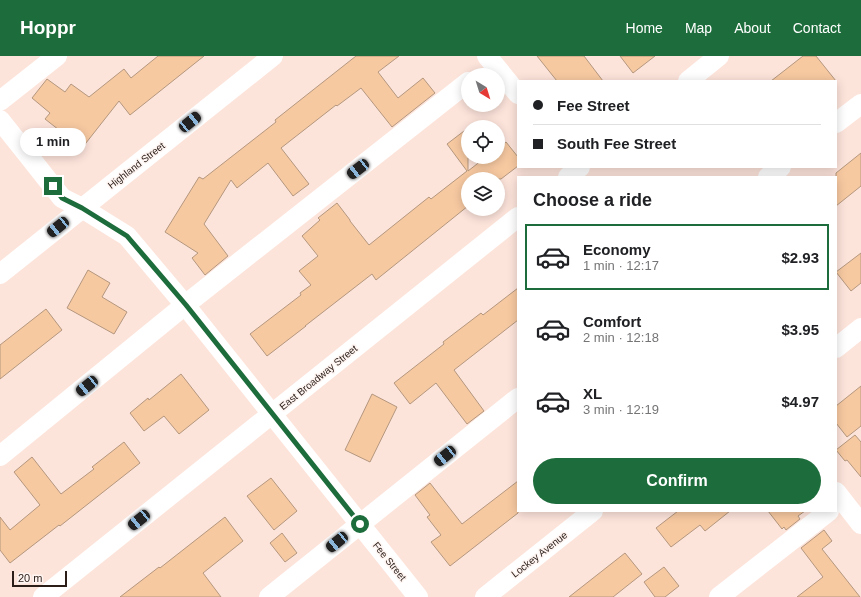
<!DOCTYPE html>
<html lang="en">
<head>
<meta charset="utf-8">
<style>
	body { margin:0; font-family:Arial,sans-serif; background:#f6f6f6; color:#202124; height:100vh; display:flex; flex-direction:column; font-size:15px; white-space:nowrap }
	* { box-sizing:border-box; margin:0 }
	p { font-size:13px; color:#757577 }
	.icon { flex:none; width:22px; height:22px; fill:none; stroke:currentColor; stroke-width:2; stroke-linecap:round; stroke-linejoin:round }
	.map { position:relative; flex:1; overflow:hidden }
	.sheet { position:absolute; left:517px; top:120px; width:320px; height:336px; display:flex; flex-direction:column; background:#fff; border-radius:0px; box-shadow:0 2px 10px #0003 }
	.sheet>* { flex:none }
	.banner { position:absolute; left:517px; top:24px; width:320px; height:88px; border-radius:0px; box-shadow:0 2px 10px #0003; display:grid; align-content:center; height:88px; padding:0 16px; background:#fff }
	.needle { width:26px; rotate:142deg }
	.tools { position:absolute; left:461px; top:12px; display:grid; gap:8px }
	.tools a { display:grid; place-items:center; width:44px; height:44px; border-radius:50%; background:#fff; box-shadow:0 2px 10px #0003; font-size:20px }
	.scale { position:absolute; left:12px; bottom:10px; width:55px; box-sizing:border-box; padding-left:4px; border:2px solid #2b1d17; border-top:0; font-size:11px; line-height:14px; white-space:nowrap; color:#2b1d17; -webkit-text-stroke:3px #fef5f2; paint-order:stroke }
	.end { position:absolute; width:18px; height:18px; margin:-9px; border:5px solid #1d6c3b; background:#fff; box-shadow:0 0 0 2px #fff }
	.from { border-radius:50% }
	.bubble { position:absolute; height:28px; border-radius:14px; background:#fff; box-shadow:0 2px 10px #0003; font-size:13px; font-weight:600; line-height:28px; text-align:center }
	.car { position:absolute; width:12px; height:24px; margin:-12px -6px; border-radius:5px; box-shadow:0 0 3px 1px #0007; background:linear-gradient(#222 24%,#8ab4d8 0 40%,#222 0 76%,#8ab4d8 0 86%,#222 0) }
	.banner b { display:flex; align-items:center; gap:14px; height:38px; font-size:15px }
	.banner b+b { border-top:1px solid #e0e0e0 }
	.banner i { width:10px; height:10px; background:#202124 }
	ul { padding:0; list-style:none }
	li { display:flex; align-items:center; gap:12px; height:66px; margin:0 8px 6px; padding:0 8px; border:2px solid transparent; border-radius:0px }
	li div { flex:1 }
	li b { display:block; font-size:15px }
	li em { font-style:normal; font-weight:600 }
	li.active { border-color:#1d6c3b }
	li>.icon { width:36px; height:36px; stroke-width:1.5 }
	h2 { padding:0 16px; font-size:18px; line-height:48px }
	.primary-button { display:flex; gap:8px; margin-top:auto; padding:8px 16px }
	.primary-button a { flex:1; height:46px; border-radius:24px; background:#1d6c3b; color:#fff; font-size:16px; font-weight:600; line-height:46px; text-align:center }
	header { display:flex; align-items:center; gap:24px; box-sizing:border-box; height:56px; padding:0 20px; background:#1d6c3b; color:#fff }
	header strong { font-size:19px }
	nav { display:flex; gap:22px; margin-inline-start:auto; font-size:14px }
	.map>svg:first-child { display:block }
</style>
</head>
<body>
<header>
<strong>Hoppr</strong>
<nav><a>Home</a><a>Map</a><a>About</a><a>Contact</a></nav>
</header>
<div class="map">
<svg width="861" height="541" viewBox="0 0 861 541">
	<rect width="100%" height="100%" fill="#fde4db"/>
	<!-- building -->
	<g fill="#f7c9a1" stroke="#b4977e">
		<polygon points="158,0 204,0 130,59 119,45 82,92 45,63 50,57 32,42 47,23 65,36 71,28 89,41 124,13 131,22"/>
		<polygon points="356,0 399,0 378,16 398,42 423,22 435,37 392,71 361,32 337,50 336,49 281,92 309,128 293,140 268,107 237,132 231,124 204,168 228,200 205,219 192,202 198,197 165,176 199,121 203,123 276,66 275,64"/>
		<polygon points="537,0 584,0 603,25 557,25"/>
		<polygon points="620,0 655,0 633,17"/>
		<polygon points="803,0 816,0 836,25 771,25"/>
		<polygon points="468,72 468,115 486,101 498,101 498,92 506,86 518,101 518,110 501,123 468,123 468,150 376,224 372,218 305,270 306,270 267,300 250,278 301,239 300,237 311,229 299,215 318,200 302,180 320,164 318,162 337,147 350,164 350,165 369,189 429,141 431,143 467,115 447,88"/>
		<polygon points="861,97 861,130 836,150 836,117"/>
		<polygon points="861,197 861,227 851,235 836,216"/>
		<polygon points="88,214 110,227 102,241 127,256 114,278 67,252"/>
		<polygon points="518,232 518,264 454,314 484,355 467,368 436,327 410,348 394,327 444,288 443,286 481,257 483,259"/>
		<polygon points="46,253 62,274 0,323 0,289"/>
		<polygon points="181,318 209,354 179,378 164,360 144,375 130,357 148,342 149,344"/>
		<polygon points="861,330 861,370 847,381 836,367 836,350"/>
		<polygon points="372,338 397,351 370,406 345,394"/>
		<polygon points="855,379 861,386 861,421 847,404 845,405 836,394"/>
		<polygon points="124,386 140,407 60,470 59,469 10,507 0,494 0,461 10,474 40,449 14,416 32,401 61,438 94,413 92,411"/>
		<polygon points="271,422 297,455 274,474 247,440"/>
		<polygon points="518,425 518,457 450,510 431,486 441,479 427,461 430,459 415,439 430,427 462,468"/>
		<polygon points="678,455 730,455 705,475 700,469 671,491 656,472"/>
		<polygon points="768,455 805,455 798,460 800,463 786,474 784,471 782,473"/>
		<polygon points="225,461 243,485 203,517 221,541 120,541 159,511 160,512"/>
		<polygon points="824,474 832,485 822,493 860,541 797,541 823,521 801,492"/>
		<polygon points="282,477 297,497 285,506 270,487"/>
		<polygon points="625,497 642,518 613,541 569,541"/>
		<polygon points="664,511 679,530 665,541 655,541 644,526"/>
	</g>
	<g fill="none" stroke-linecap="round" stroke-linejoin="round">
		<!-- minor -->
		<g stroke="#fff" stroke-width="20">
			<polyline points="487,0 518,38"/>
			<polyline points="688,25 719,0"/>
			<polyline points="0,45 57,0"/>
			<polyline points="0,64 62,142 82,152 127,180 185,249 418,541"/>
			<polyline points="836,67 861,48"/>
			<polyline points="568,121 580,111"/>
			<polyline points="768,121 781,111"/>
			<polyline points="0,218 273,0"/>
			<polyline points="836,292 861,272"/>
			<polyline points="0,400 185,249 468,26"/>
			<polyline points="836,436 861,468"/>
			<polyline points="43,541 518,161"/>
			<polyline points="269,541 518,342"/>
			<polyline points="485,541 593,455"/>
			<polyline points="719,541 829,455"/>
		</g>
	</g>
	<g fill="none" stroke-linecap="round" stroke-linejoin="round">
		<!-- route -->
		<polyline stroke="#1d6c3b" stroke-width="5" points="53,130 62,142 82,152 127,180 186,249 360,468"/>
	</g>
	<g text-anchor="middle" stroke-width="3" stroke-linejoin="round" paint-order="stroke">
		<!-- street labels -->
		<g font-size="10" fill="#2b1d17" stroke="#fef5f2">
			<text transform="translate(136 109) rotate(-38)" y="4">Highland Street</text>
			<text transform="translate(318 321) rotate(-39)" y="4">East Broadway Street</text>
			<text transform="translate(539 498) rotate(-38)" y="4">Lockey Avenue</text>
			<text transform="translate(390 505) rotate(51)" y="4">Fee Street</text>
		</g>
	</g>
</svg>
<div class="tools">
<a><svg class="needle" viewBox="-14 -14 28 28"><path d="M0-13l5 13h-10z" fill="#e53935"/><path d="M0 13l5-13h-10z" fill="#757577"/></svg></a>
<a><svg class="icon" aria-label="locate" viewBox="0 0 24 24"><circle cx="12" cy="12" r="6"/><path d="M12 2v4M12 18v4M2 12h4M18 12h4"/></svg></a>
<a><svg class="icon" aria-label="layers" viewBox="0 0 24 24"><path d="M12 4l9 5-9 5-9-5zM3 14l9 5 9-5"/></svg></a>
</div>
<div class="scale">20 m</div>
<i class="end from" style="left:360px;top:468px"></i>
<i class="end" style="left:53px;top:130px"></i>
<div class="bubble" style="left:20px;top:72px;width:66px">1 min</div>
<i class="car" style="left:190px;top:66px;rotate:51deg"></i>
<i class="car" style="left:358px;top:113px;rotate:232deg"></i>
<i class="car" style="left:58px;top:171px;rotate:231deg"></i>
<i class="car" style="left:87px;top:330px;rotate:231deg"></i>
<i class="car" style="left:445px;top:400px;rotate:231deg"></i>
<i class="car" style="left:139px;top:464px;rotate:231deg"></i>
<i class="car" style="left:337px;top:486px;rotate:231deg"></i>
<div class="banner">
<b><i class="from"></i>Fee Street</b>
<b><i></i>South Fee Street</b>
</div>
<section class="sheet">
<h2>Choose a ride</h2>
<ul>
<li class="active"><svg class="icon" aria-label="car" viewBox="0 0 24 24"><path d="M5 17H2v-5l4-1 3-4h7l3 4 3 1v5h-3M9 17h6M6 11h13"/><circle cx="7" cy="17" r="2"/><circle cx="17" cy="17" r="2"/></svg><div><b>Economy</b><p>1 min · 12:17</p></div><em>$2.93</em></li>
<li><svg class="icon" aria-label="car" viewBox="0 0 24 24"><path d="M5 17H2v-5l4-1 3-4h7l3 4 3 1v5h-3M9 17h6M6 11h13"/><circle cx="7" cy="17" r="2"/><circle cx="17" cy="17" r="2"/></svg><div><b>Comfort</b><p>2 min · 12:18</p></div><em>$3.95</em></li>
<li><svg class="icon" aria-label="car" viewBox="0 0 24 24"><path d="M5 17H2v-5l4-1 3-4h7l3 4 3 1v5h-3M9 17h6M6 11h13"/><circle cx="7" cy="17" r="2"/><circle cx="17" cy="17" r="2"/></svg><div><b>XL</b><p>3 min · 12:19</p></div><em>$4.97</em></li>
</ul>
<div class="primary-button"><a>Confirm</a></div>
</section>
</div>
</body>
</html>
